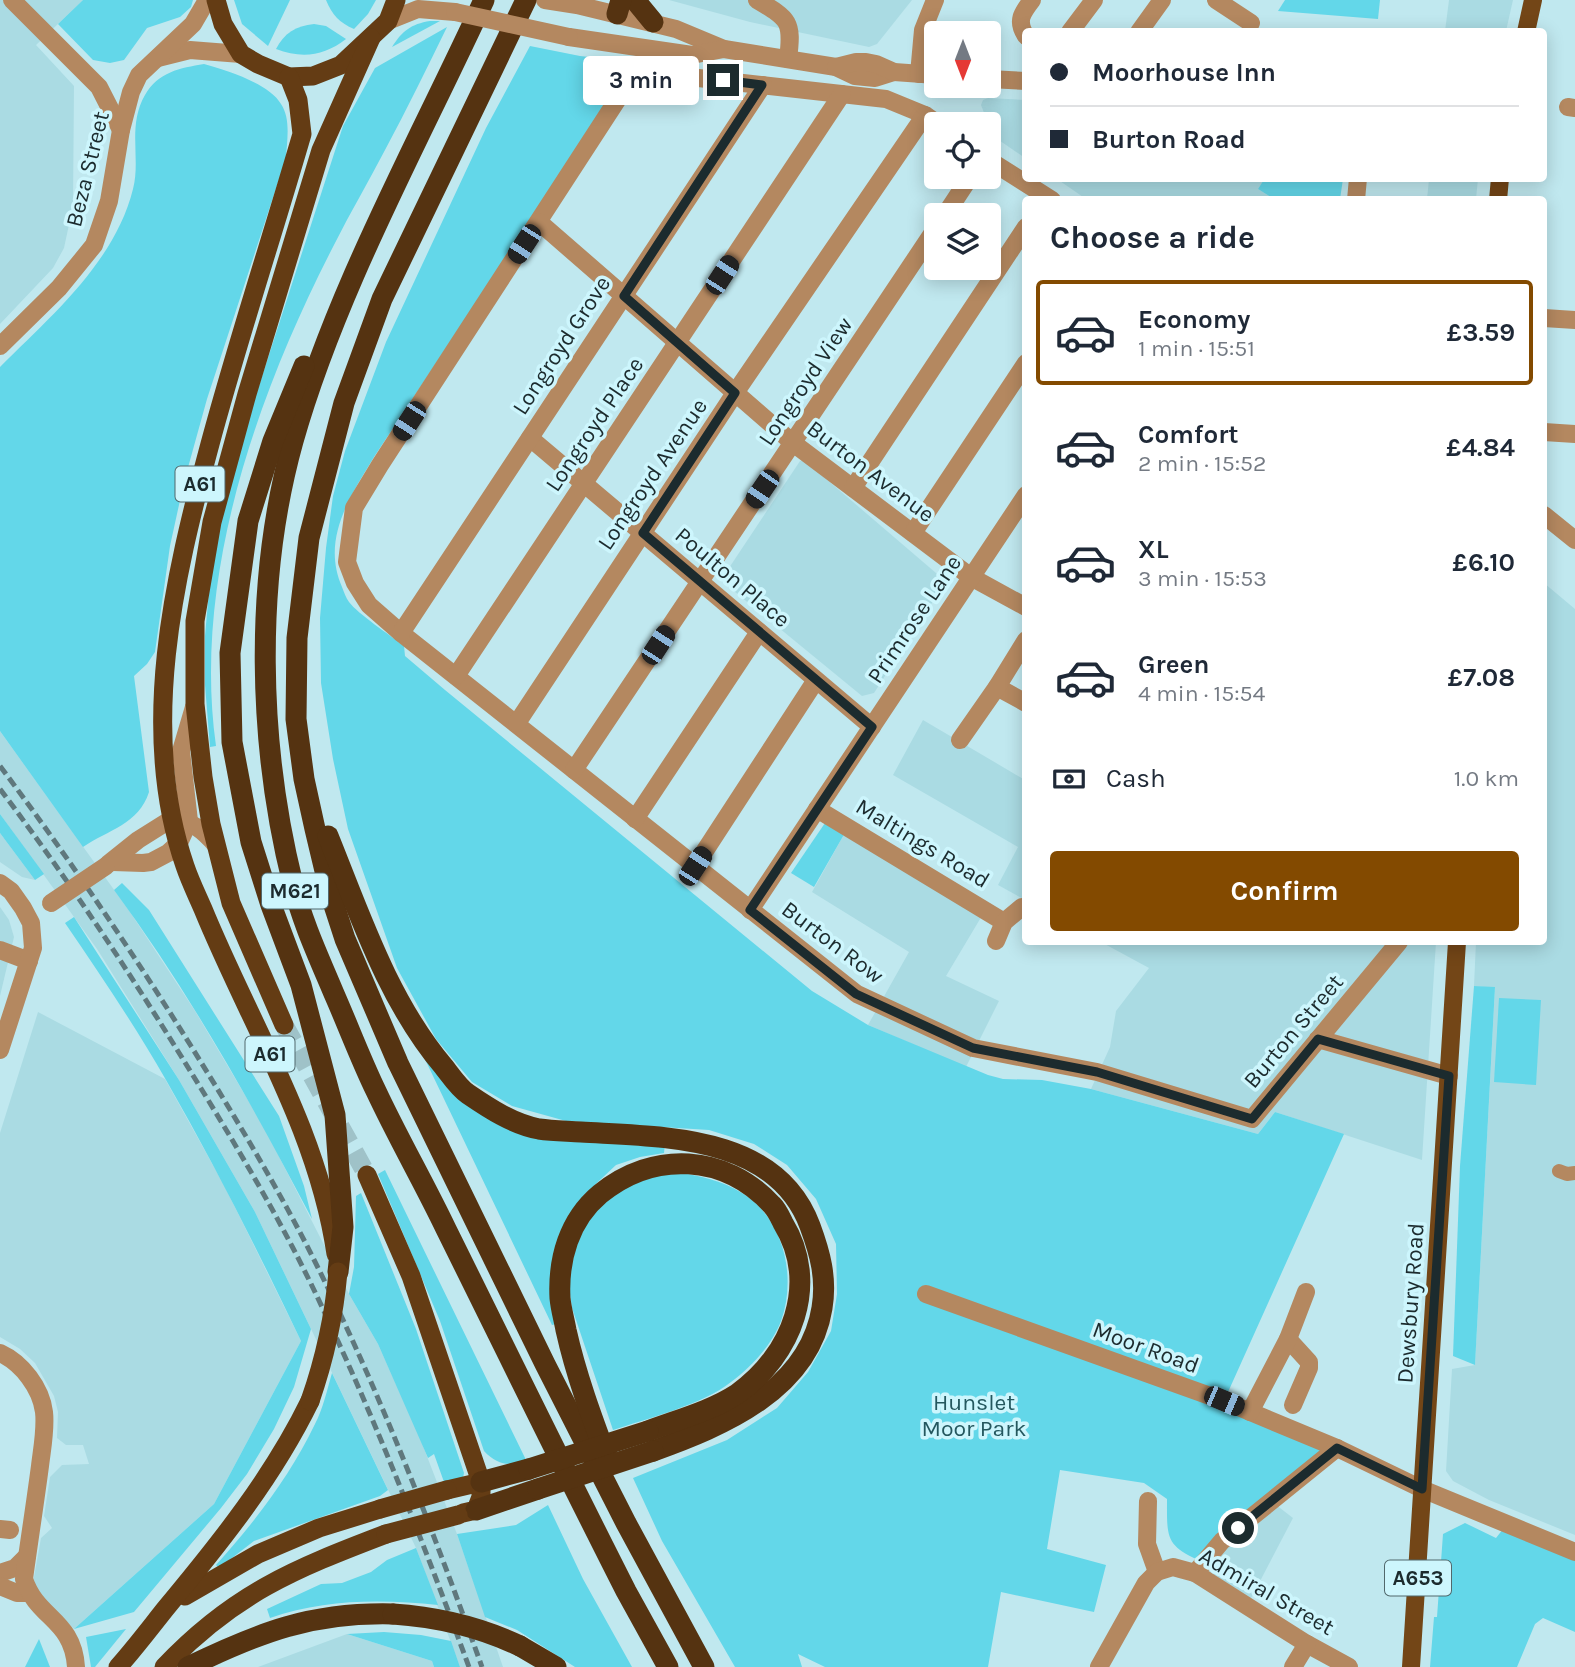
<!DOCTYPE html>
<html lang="en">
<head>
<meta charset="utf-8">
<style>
	body { margin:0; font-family:Karla,sans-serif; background:#f2f2f3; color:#1f2937; height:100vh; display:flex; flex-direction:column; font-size:26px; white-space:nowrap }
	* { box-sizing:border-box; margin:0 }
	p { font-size:23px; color:#747a83 }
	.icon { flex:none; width:38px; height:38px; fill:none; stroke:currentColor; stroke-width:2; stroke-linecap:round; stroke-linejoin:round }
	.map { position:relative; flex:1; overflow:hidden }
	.panel { position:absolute; left:1022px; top:196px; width:525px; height:749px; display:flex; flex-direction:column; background:#fff; border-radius:7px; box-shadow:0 4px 18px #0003 }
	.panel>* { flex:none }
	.banner { position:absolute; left:1022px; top:28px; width:525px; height:154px; border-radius:7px; box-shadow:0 4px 18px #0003; display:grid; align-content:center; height:154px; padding:0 28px; background:#fff }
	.needle { width:46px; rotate:180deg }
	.tools { position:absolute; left:924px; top:21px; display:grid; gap:14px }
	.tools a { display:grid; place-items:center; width:77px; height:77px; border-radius:7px; background:#fff; box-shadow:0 4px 18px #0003; font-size:35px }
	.end { position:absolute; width:32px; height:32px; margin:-16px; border:9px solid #1c2b2e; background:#fff; box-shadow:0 0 0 4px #fff }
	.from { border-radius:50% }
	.bubble { position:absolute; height:49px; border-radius:7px; background:#fff; box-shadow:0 4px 18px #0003; font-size:23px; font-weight:700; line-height:49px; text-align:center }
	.car { position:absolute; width:21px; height:42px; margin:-21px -10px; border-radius:9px; box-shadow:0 0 5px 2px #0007; background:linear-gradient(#222 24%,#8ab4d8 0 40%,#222 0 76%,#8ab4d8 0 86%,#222 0) }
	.banner b { display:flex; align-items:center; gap:24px; height:66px; font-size:26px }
	.banner b+b { border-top:2px solid #e0e1e3 }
	.banner i { width:18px; height:18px; background:#1f2937 }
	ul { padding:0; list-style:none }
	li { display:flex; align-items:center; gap:21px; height:105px; margin:0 14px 10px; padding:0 14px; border:4px solid transparent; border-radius:7px }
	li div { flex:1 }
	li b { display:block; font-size:26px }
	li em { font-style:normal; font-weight:700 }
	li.selected { border-color:#834a00 }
	li>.icon { width:63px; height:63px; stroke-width:1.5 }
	h2 { padding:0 28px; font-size:32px; line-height:84px }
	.pay { display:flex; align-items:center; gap:18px; height:77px; padding:0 28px; font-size:26px }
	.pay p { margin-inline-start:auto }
	.cta { display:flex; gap:14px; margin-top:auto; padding:14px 28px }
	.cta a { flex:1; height:80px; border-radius:7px; background:#834a00; color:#fff; font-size:28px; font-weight:700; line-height:80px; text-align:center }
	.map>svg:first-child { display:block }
</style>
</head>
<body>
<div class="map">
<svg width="1575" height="1667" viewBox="0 0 1575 1667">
	<rect width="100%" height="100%" fill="#c0e8ef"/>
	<!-- built -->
	<g fill="#aadbe3">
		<polygon points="0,0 83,0 36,45 74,86 73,206 64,248 53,268 0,324"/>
		<polygon points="669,0 912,0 877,44 869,47 750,22"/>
		<polygon points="1449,0 1513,0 1506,31 1445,31"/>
		<polygon points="988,98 1025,100 1025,158 993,136 981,105 983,100"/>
		<polygon points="1057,179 1265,179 1258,189 1274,199 1086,199"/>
		<polygon points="1429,179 1478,179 1476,199 1427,199"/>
		<polygon points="804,460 943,579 944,584 874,693 862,696 723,582 723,577 800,461"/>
		<polygon points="1544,583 1575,609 1575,1535 1489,1500 1453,1481 1446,1471 1452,1369 1475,1365 1495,988 1474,986 1476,942 1544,942"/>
		<polygon points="923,720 1025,780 1025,900 998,885 1018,847 893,775"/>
		<polygon points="0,731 130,912 195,1011 264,1127 349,1294 378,1344 418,1433 457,1534 503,1667 460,1667 416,1548 255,1212 179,1080 97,949 0,814"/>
		<polygon points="846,831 986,909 946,976 999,1001 966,1067 868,1025 909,952 812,892"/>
		<polygon points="0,833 35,880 22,877 0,862"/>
		<polygon points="0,907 9,920 14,937 0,996"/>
		<polygon points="1101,942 1436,942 1422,1160 1275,1112 1258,1134 1091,1089 1110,1047 1116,1011 1149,968"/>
		<polygon points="38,1012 165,1079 224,1185 301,1341 214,1504 74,1629 32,1588 41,1538 52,1528 44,1516 50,1477 62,1465 89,1464 83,1445 66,1445 57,1438 58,1412 54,1396 35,1363 20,1349 0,1337 0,1133"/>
		<polygon points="1271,1501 1293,1518 1247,1606 1195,1573"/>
		<polygon points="347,1634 432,1661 434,1667 258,1667"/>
	</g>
	<!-- green -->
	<g fill="#63d7e9">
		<polygon points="83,0 193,0 191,7 180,17 147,28 124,60 110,63 93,60 58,24"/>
		<polygon points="234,0 290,0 268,46 242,24"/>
		<path d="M 326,0 L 376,0 L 368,14 L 354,29 C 340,23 332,15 326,0 Z"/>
		<polygon points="1285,0 1380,0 1378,19 1278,11"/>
		<path d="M 430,21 L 440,21 L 392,47 C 402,31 411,24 430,21 Z"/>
		<path d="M 314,24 L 326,26 L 346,39 C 324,56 302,59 276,49 C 284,33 296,26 314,24 Z"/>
		<path d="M 447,27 C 427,68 407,109 385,150 C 369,181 351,211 335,243 C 258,392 192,576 216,746 L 210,747 L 205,685 L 205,636 L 210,579 L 221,522 L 245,429 L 343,126 L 375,68 Z"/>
		<path d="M 530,46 L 580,56 L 635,62 L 374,457 C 350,497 321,539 342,587 C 344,592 346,598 349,602 C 358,614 390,635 404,646 L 405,656 L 445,690 L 812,991 L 868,1025 L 988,1075 L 1003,1079 L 1042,1080 L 1091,1089 L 1258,1134 L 1275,1112 L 1344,1134 L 1224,1401 L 1337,1447 L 1203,1562 C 1165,1546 1167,1538 1167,1499 L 1144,1483 L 1060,1470 L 1047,1549 L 1106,1565 L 1094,1612 L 1001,1592 L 988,1667 L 825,1667 L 798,1654 L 802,1667 L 735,1667 L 662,1541 L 633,1478 L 727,1440 L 777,1408 L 808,1372 L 831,1331 L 837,1294 L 836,1244 L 816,1199 L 787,1165 L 754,1144 L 709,1130 L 566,1121 L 512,1106 L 472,1082 L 436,1039 L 397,968 L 348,829 L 333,759 L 321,683 L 320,618 L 326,548 L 333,496 L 345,451 L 386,342 L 486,128 Z"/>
		<path d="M 204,64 C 225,70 269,83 281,104 C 291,119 287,140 286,158 L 207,399 L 184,482 L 170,546 L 155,652 L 147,664 L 134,676 L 149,792 C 139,824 108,830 83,847 L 0,731 L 0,367 C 51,316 115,262 133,189 C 141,159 127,126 145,95 C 158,72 180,68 204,64 Z"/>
		<polygon points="1265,178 1343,178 1343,179 1340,199 1274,199 1258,189"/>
		<polygon points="0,814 44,874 35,880 0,833"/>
		<polygon points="825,823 846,831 814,887 791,873"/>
		<path d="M 122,883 L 149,910 L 279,1116 L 304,1186 L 312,1219 C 253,1106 190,993 114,890 Z"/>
		<path d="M 74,917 L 179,1080 L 255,1212 L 311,1329 L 294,1387 L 274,1429 L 247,1474 L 221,1508 L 134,1612 L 74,1629 L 214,1504 L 301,1341 C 259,1253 215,1165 166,1080 C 135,1026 100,974 65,923 Z"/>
		<polygon points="1474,986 1495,987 1475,1365 1453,1356 1460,1166"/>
		<polygon points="1499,998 1541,1000 1536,1085 1494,1082"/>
		<polygon points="422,1053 471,1107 665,1143 664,1153 640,1157 616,1165 583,1196 568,1218 556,1324 552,1325"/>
		<path d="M 385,1170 L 527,1462 C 509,1466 497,1465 484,1451 L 440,1321 L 378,1174 Z"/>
		<path d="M 677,1172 C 700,1176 721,1180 742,1193 C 784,1218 797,1277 781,1321 C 772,1345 751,1367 731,1382 C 704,1404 646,1419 613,1430 L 572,1308 L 569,1287 L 571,1261 L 580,1233 L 602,1203 L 638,1180 Z"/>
		<polygon points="361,1193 416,1329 464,1473 463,1478 444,1482 434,1454 428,1458 378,1344 349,1294 354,1267 356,1196"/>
		<path d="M 332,1373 L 388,1490 L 380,1496 L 254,1541 L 219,1568 L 216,1565 C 254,1523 290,1476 315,1424 C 323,1409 327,1390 332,1373 Z"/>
		<polygon points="548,1505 583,1579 632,1667 575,1667 517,1630 485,1617 457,1534 516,1525"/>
		<polygon points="1465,1523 1496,1538 1507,1524 1575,1552 1575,1632 1543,1618 1535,1624 1517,1667 1430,1667 1434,1617 1437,1617 1443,1534"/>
		<path d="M 416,1548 L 438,1605 C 382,1599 324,1599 270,1618 L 267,1609 L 321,1584 L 342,1583 L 371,1572 L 387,1560 Z"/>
		<polygon points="126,1629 95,1667 91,1667 86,1637"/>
		<polygon points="384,1632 421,1635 451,1641 460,1667 434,1667 432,1661 347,1634"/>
		<polygon points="39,1639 50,1667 25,1667"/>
	</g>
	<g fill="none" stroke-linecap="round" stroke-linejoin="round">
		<!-- trunk-tunnel -->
		<polyline stroke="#9fc2c8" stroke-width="19" stroke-dasharray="19 10" stroke-linecap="butt" points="284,1025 367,1175"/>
		<!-- pedestrian -->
		<polyline stroke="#b48860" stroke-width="14" points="1559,1171 1567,1174 1575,1173"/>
		<!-- minor -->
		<g stroke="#b48860" stroke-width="18">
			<polyline points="12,0 99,87 121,130"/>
			<path d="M 757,0 C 789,19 793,21 788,59"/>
			<polyline points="1216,0 1251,23"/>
			<polyline points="1070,32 1094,0"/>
			<polyline points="1139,32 1162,0"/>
			<path d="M 1026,36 C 1016,21 1022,13 1032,0"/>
			<polyline points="1568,107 1575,108"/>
			<polyline points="938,124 925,115 886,99 636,71 380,465 354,508 347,562 355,583 369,605 401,633 857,994 973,1048 1097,1072 1252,1119 1399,942"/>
			<polyline points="989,160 1052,200"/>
			<polyline points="1356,200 1358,178"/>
			<polyline points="945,215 970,177"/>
			<polyline points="539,222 793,443 971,577 1026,607"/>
			<polyline points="1544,318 1575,320"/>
			<polyline points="1544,432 1575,434"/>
			<polyline points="530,438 872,727"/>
			<polyline points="853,488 1026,227"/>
			<polyline points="1544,515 1575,540"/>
			<polyline points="913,533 1026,363"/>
			<polyline points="401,633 763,85"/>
			<polyline points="456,676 842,94"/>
			<polyline points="997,687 1026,703"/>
			<polyline points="517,723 735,393 925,115"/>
			<polyline points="960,740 997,687 1026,640"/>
			<polyline points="574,770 936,228"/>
			<polyline points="817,809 1004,922"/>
			<polyline points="635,819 759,632"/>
			<polyline points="695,866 816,680"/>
			<polyline points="750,910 1026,495"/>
			<polyline points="996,941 1004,922 1022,907"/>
			<polyline points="0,950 29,961"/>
			<polyline points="1318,1039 1449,1076"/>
			<polyline points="926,1294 1224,1401 1337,1448 1422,1489"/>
			<polyline points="1288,1339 1309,1362 1309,1368 1293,1405"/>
			<polyline points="1250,1412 1288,1339 1306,1292"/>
			<polyline points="1148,1501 1147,1544 1157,1572"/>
			<polyline points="0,1529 10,1530"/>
			<polyline points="0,1573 15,1568 27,1556"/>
			<polyline points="1195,1573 1222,1541 1337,1448"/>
			<polyline points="0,1586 17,1593 29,1593"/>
			<polyline points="1099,1667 1146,1583 1157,1572 1173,1567 1195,1573 1307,1644 1349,1667"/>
			<polyline points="1293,1667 1307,1644"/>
		</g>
		<!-- tertiary -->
		<g stroke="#b48860" stroke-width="18">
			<polyline points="545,0 577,5 676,29 724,49 836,67 855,76 875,78 894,72"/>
			<polyline points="388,21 418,9 455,12"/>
			<polyline points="569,37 692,55 724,49"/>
			<polyline points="158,58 190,50 241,54"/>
			<polyline points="836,67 856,62 866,62 876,64 894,72 936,75"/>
			<polyline points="919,74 923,30 935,0"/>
			<polyline points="989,79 1026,81"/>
			<polyline points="0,346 59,288 94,245 109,201 121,130 131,92 139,75 193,24 207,0"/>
			<polyline points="113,862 143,863 151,862 168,853 179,843 189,821 181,751 194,707"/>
			<path d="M 108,864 L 138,840 L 173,818 C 193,822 203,830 216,845"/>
			<polyline points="0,883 11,891 23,908 31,923 33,948 0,1050"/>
			<path d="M 0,1353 C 22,1363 41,1388 44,1412 C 46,1429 42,1449 40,1466 C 35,1504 29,1542 24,1579 C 37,1619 73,1619 76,1667"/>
			<polyline points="1422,1489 1575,1552"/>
		</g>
		<!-- primary -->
		<g stroke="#734617" stroke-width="18">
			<polyline points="1526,32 1533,0"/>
			<polyline points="1498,200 1500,178"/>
			<polyline points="1411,1667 1457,942"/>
		</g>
		<!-- trunk -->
		<g stroke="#643c14" stroke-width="19">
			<polyline points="216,0 223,24 241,54 258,64 289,77 313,76 341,65 388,21 396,0"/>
			<path d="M 289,77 L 298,100 L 302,134 C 272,237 238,340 210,444 C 174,578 138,730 185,866 C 190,881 197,895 203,909 C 250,1024 318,1130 336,1254"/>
			<polyline points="284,1025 231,903 211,824 203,777 195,704 195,621 212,522 247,394 321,150 371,38"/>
			<polyline points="367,1175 411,1276 481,1482 481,1497 476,1510 463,1513"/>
			<polyline points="447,1490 481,1482"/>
			<polyline points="185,1596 258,1554 319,1528 380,1509"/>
			<path d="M 118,1667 C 135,1648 150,1628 166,1608 C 220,1543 273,1477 310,1401"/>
			<path d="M 164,1667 C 233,1594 294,1569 386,1534"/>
		</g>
		<!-- motorway -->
		<g stroke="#531" stroke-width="21">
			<path d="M 484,0 C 418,143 336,290 293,441 C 254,581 258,744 293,884 C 302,922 320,960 335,996 C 349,1028 361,1060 376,1091 C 398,1138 424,1183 446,1229 C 506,1350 565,1471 626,1591 L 668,1667"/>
			<polyline points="526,0 382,299 344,403 309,538 297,638 296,719 304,779 315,829 331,896 345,939 398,1063 545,1364 626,1523 704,1667"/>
			<polyline points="635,0 653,22"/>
			<polyline points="617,14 621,0"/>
			<polyline points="304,366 273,441 248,521 230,653 232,742 251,842 271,905 301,985 335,1115 343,1227 338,1272"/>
			<path d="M 328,836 C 360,915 388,1001 444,1067 C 451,1076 459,1088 468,1094 C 490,1109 513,1124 539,1129 C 553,1131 567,1131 581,1132 C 663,1137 776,1134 810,1226 C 820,1253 827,1278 822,1308 C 809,1390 723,1426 653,1451"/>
			<path d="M 608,1461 C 592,1418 576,1375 566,1330 C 564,1319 561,1309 560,1298 C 558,1259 569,1220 600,1194 C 654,1150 725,1154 772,1205 C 777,1210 780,1217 783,1223 C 820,1284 792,1355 737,1394 C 711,1411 677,1420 648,1431"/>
			<polyline points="481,1482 529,1469"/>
			<polyline points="476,1510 538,1489"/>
			<polyline points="520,1646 556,1667"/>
			<path d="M 188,1667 C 260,1632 312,1612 393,1614"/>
		</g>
		<!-- rail -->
		<g stroke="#5f787d" stroke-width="5" stroke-dasharray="10 5" stroke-linecap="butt">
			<path d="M 0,766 C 68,857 131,950 191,1046 C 238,1122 285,1199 324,1280 C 385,1405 435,1536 482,1667"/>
			<path d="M 0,789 C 65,875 124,964 181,1056 C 228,1132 275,1209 314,1290 C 373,1413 422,1539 469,1667"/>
		</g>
		<!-- tertiary-bridge -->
		<g stroke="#b48860" stroke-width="18">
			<polyline points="455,12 569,37"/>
			<polyline points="51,903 106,866"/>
		</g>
		<!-- trunk-bridge -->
		<g stroke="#643c14" stroke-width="19">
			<path d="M 310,1401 C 325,1358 334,1317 338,1272"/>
			<polyline points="380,1509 447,1490"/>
			<polyline points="386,1534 458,1515"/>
		</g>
		<!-- motorway-bridge -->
		<g stroke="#531" stroke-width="21">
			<polyline points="529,1469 648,1431"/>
			<polyline points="538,1489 653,1451"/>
			<path d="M 393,1614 C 438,1617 480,1627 520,1646"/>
		</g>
	</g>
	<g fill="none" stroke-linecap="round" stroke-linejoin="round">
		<!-- route -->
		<polyline stroke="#1c2b2e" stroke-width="9" points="723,80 762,85 624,296 735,393 643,533 872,727 750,910 856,994 973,1048 1097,1072 1252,1119 1318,1039 1449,1076 1422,1489 1337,1448 1238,1528"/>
	</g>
	<g text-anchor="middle" stroke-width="7" stroke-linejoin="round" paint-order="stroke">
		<!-- shield labels -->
		<g fill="#cdf6fd" stroke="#51686c" stroke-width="2">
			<rect x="175.5" y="466.5" width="49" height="35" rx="5"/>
			<rect x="262" y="873.5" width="66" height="35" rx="5"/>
			<rect x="245.5" y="1036.5" width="49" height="35" rx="5"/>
			<rect x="1385" y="1560.5" width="66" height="35" rx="5"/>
		</g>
		<g font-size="21" font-weight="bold" fill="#1c2b2e">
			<text x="200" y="491">A61</text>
			<text x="295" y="898">M621</text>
			<text x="270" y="1061">A61</text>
			<text x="1418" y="1585">A653</text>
		</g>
		<!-- street labels -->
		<g font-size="23" fill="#1c2b2e" stroke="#cdf6fd">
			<text transform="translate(87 169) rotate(-76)" y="8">Beza Street</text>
			<text transform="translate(561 345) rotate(-57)" y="8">Longroyd Grove</text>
			<text transform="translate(805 381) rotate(-56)" y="8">Longroyd View</text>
			<text transform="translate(594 424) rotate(-56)" y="8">Longroyd Place</text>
			<text transform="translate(871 471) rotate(37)" y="8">Burton Avenue</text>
			<text transform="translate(652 474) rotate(-56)" y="8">Longroyd Avenue</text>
			<text transform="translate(733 577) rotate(40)" y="8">Poulton Place</text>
			<text transform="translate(914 619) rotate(-56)" y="8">Primrose Lane</text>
			<text transform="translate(923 843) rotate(31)" y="8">Maltings Road</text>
			<text transform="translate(833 942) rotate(37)" y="8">Burton Row</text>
			<text transform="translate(1293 1031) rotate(-50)" y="8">Burton Street</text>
			<text transform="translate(1410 1303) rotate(-86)" y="8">Dewsbury Road</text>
			<text transform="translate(1146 1347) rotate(20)" y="8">Moor Road</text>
			<text transform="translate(1267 1591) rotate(30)" y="8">Admiral Street</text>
		</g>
		<!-- park labels -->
		<g font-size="23" fill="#24585f" stroke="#cdf6fd">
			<text x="974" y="1410">Hunslet<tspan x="974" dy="26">Moor Park</tspan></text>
		</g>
	</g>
</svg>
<div class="tools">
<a><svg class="needle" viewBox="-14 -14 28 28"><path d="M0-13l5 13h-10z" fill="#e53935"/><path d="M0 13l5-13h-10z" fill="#747a83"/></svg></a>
<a><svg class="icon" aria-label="locate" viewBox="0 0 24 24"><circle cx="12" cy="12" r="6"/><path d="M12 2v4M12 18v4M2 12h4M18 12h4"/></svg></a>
<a><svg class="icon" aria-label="layers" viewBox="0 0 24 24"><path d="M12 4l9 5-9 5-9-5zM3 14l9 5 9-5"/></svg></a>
</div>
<i class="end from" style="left:1238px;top:1528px"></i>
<i class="end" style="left:723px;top:80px"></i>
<div class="bubble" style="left:583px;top:56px;width:116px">3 min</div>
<i class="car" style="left:524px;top:244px;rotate:213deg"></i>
<i class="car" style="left:722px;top:275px;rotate:33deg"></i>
<i class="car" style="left:409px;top:421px;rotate:213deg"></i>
<i class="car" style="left:762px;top:489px;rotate:214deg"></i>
<i class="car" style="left:658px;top:645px;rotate:33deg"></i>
<i class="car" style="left:695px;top:866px;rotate:33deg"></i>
<i class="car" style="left:1224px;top:1401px;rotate:113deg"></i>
<div class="banner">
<b><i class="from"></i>Moorhouse Inn</b>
<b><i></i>Burton Road</b>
</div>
<section class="panel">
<h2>Choose a ride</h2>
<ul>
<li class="selected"><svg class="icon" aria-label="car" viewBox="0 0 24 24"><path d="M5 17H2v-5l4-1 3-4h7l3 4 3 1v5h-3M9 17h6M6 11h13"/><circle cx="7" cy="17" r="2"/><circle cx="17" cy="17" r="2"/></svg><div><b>Economy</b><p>1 min · 15:51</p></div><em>£3.59</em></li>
<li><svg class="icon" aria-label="car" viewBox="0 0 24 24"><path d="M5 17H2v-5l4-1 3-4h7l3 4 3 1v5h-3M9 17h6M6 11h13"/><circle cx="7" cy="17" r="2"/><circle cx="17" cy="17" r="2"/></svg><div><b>Comfort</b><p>2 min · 15:52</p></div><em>£4.84</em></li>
<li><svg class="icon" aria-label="car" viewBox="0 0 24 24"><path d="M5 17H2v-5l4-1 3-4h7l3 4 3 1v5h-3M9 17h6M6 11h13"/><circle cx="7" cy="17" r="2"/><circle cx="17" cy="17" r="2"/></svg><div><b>XL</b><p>3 min · 15:53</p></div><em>£6.10</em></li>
<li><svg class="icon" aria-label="car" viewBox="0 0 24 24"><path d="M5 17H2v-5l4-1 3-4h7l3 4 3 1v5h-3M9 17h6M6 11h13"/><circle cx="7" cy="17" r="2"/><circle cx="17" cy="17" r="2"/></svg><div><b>Green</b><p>4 min · 15:54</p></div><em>£7.08</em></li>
</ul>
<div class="pay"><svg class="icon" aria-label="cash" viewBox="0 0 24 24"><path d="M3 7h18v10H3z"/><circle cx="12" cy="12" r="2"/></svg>Cash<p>1.0 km</p></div>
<div class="cta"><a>Confirm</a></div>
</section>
</div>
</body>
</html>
